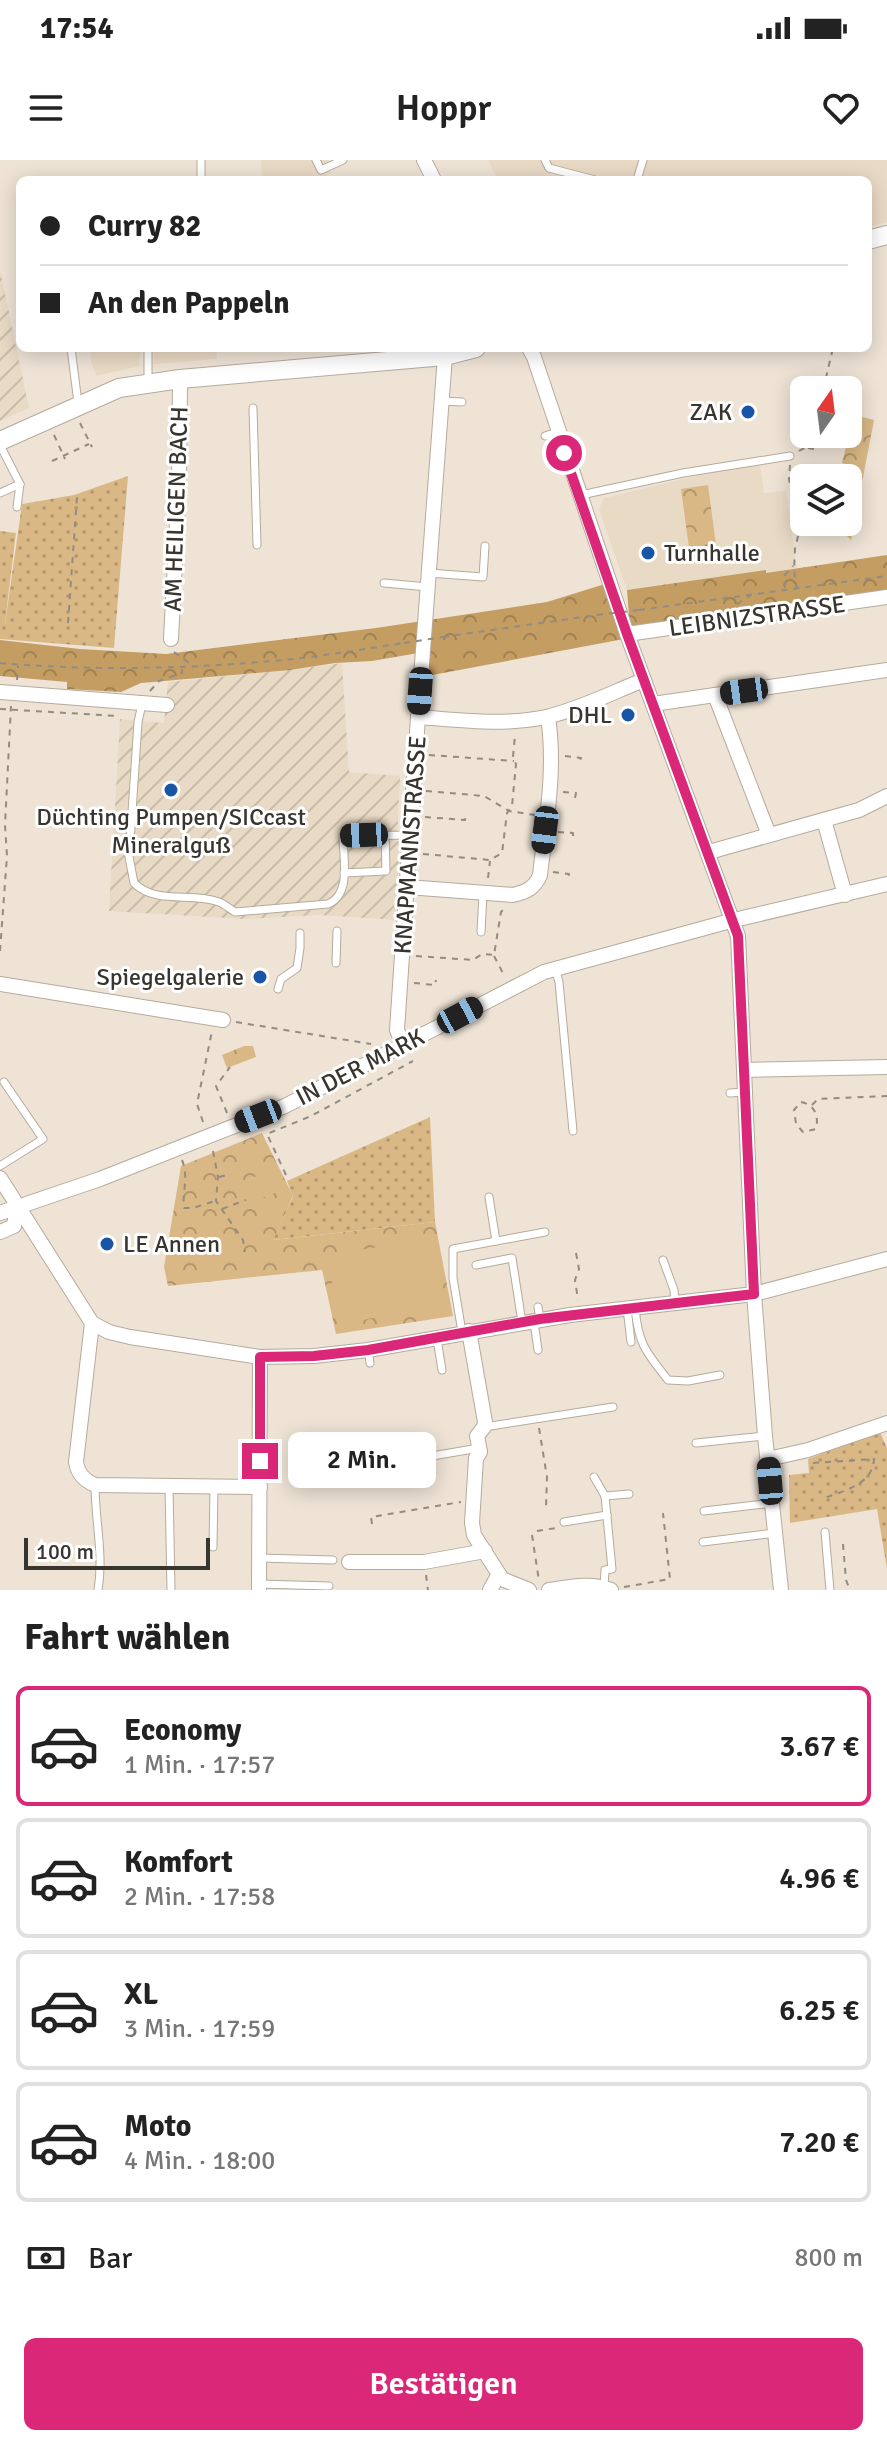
<!DOCTYPE html>
<html lang="de">
<head>
<meta charset="utf-8">
<style>
	body { margin:0; font-family:Signika,sans-serif; background:#f2f2f2; color:#222; height:100vh; display:flex; flex-direction:column; font-size:30px; white-space:nowrap }
	* { box-sizing:border-box; margin:0 }
	p { font-size:26px; color:#767676 }
	.icon { flex:none; width:44px; height:44px; fill:none; stroke:currentColor; stroke-width:2; stroke-linecap:round; stroke-linejoin:round }
	.map { position:relative; height:1430px; overflow:hidden }
	.drawer { display:flex; flex-direction:column; background:#fff; flex:1 }
	.drawer>* { flex:none }
	.banner { position:absolute; left:16px; top:16px; width:856px; height:176px; border-radius:12px; box-shadow:0 4px 20px #0003; display:grid; align-content:center; height:176px; padding:0 24px; background:#fff }
	.needle { width:52px; rotate:14deg }
	.fabs { position:absolute; left:790px; top:216px; display:grid; gap:16px }
	.fabs a { display:grid; place-items:center; width:72px; height:72px; border-radius:12px; background:#fff; box-shadow:0 4px 20px #0003; font-size:40px }
	.scale { position:absolute; left:24px; bottom:20px; width:186px; box-sizing:border-box; padding-left:8px; border:4px solid #38342e; border-top:0; font-size:22px; line-height:28px; white-space:nowrap; color:#38342e; -webkit-text-stroke:6px #fff; paint-order:stroke }
	.end { position:absolute; width:36px; height:36px; margin:-18px; border:10px solid #db2777; background:#fff; box-shadow:0 0 0 4px #fff }
	.from { border-radius:50% }
	.bubble { position:absolute; height:56px; border-radius:12px; background:#fff; box-shadow:0 4px 20px #0003; font-size:26px; font-weight:600; line-height:56px; text-align:center }
	.car { position:absolute; width:24px; height:48px; margin:-24px -12px; border-radius:10px; box-shadow:0 0 6px 2px #0007; background:linear-gradient(#222 24%,#8ab4d8 0 40%,#222 0 76%,#8ab4d8 0 86%,#222 0) }
	.banner b { display:flex; align-items:center; gap:28px; height:76px; font-size:30px }
	.banner b+b { border-top:2px solid #e0e0e0 }
	.banner i { width:20px; height:20px; background:#222 }
	ul { padding:0; list-style:none }
	li { display:flex; align-items:center; gap:24px; height:120px; margin:0 16px 12px; padding:0 8px; border:4px solid #e0e0e0; border-radius:12px }
	li div { flex:1 }
	li b { display:block; font-size:30px }
	li em { font-style:normal; font-weight:600 }
	li.on { border-color:#db2777 }
	li>.icon { width:72px; height:72px; stroke-width:1.5 }
	h2 { padding:0 24px; font-size:36px; line-height:96px }
	.pay { display:flex; align-items:center; gap:20px; height:88px; padding:0 24px; font-size:30px }
	.pay p { margin-inline-start:auto }
	.cta { display:flex; gap:16px; margin-top:auto; padding:16px 24px }
	.cta a { flex:1; height:92px; border-radius:12px; background:#db2777; color:#fff; font-size:32px; font-weight:600; line-height:92px; text-align:center }
	.status { display:flex; justify-content:space-between; align-items:center; height:56px; padding:0 40px; background:#fff; direction:ltr }
	.status svg { height:22px; fill:currentColor }
	header { display:flex; justify-content:space-between; align-items:center; height:104px; padding:0 24px; background:#fff; font-size:36px; font-weight:600 }
	.map>svg:first-child { display:block }
</style>
</head>
<body>
<div class="status"><b>17:54</b><svg viewBox="0 0 49 12"><path d="M0 12V9h3v3zM5 12V6h3v6zM10 12V3h3v9zM15 12V0h3v12zM26 1h20v11H26zM47 4h2v5h-2z"/></svg></div>
<header><svg class="icon" aria-label="menu" viewBox="0 0 24 24"><path d="M4 6h16M4 12h16M4 18h16"/></svg>Hoppr<svg class="icon" aria-label="heart" viewBox="0 0 24 24"><path d="M12 20l-8-8c-3-5 5-10 8-4 3-6 11-1 8 4z"/></svg></header>
<div class="map">
<svg width="887" height="1430" viewBox="0 0 887 1430">
	<defs>
		<pattern id="industrial-furrows" width="10" height="10" patternUnits="userSpaceOnUse" patternTransform="scale(2)"><rect width="10" height="10" fill="#e9dac5"/><path d="M-1 1l2-2M0 10L10 0M9 11l2-2" fill="none" stroke="#c9bcaa"/></pattern>
		<pattern id="grass-dots" width="8" height="8" patternUnits="userSpaceOnUse" patternTransform="scale(2)"><rect width="8" height="8" fill="#dab886"/><path d="M2 2h.1M6 6h.1" fill="none" stroke="#b2966e" stroke-width="1.8" stroke-linecap="round"/></pattern>
		<pattern id="forest-crowns" width="20" height="18" patternUnits="userSpaceOnUse" patternTransform="scale(2)"><rect width="20" height="18" fill="#c49d62"/><path d="M2 6a3 3 0 1 1 6 0M12 15a3 3 0 1 1 6 0" fill="none" stroke="#a08151"/></pattern>
		<pattern id="park-crowns" width="20" height="18" patternUnits="userSpaceOnUse" patternTransform="scale(2)"><rect width="20" height="18" fill="#dab886"/><path d="M2 6a3 3 0 1 1 6 0M12 15a3 3 0 1 1 6 0" fill="none" stroke="#b2966e"/></pattern>
	</defs>
	<rect width="100%" height="100%" fill="#eee3d5"/>
	<!-- built -->
	<g fill="#e9dac5">
		<polygon points="261,0 328,0 331,13 317,20 262,20"/>
		<polygon points="488,0 887,0 887,62 868,67 868,20 498,20"/>
		<polygon points="90,188 141,188 139,206 97,216 91,202"/>
		<polygon points="154,188 217,188 217,199 154,204"/>
		<polygon points="760,305 764,333 786,331 797,408 765,414 765,410 627,430 599,349 604,338 728,308"/>
	</g>
	<!-- industrial -->
	<g fill="url(#industrial-furrows)">
		<polygon points="0,110 29,248 0,261"/>
		<polygon points="342,503 349,612 400,616 397,681 401,682 396,760 319,755 244,759 109,751 120,559 164,563 168,522 290,510"/>
	</g>
	<!-- grass -->
	<g fill="url(#grass-dots)">
		<polygon points="128,316 114,488 0,479 0,371 16,373 4,471 22,344 74,335"/>
		<polygon points="430,957 435,1062 272,1080 293,1037 287,1021"/>
		<polygon points="880,1272 887,1288 887,1409 877,1349 790,1363 789,1315 809,1313 808,1299"/>
	</g>
	<!-- forest -->
	<g fill="url(#forest-crowns)">
		<polygon points="887,395 887,430 630,468 627,430 766,410 766,413"/>
		<polygon points="605,424 624,479 427,516 430,491 372,501 335,503 290,510 141,523 121,532 67,529 67,522 0,516 0,480 80,489 166,494 376,468 547,442"/>
	</g>
	<!-- park -->
	<g fill="url(#park-crowns)">
		<path d="M 854,255 L 874,260 L 851,380 L 840,369 L 841,362 L 848,362 C 848,342 850,324 848,305 L 842,303 Z"/>
		<polygon points="708,325 716,385 689,388 681,329"/>
		<polygon points="244,886 253,886 256,897 227,908 222,895"/>
		<polygon points="262,973 293,1036 273,1080 435,1062 453,1156 336,1174 322,1110 168,1126 164,1107 181,1006"/>
	</g>
	<!-- pitch -->
	<g fill="#dab886">
		<polygon points="277,1008 285,1029 247,1044 239,1023"/>
		<polygon points="433,1077 446,1145 340,1164 327,1096"/>
	</g>
	<g fill="none" stroke-linecap="round" stroke-linejoin="round">
		<defs>
			<g id="service">
				<polyline points="316,0 321,10 343,0"/>
				<polyline points="545,0 549,8 595,20"/>
				<polyline points="201,20 201,0"/>
				<polyline points="637,20 643,0"/>
				<polyline points="71,188 78,243"/>
				<polyline points="148,222 148,188"/>
				<polyline points="442,241 462,242"/>
				<polyline points="253,248 257,385"/>
				<polyline points="545,276 557,272"/>
				<polyline points="0,285 20,324 17,347"/>
				<polyline points="0,333 20,324"/>
				<polyline points="581,335 683,313 790,296"/>
				<polyline points="429,413 483,417 485,386"/>
				<polyline points="384,423 428,427"/>
				<path d="M 142,544 L 138,562 L 129,697 L 134,723 C 156,745 191,732 219,742 C 224,744 230,749 235,752 L 328,744 C 352,734 343,697 343,676 L 411,675"/>
				<polyline points="344,713 386,711 385,675"/>
				<polyline points="481,772 483,733"/>
				<polyline points="336,803 337,771"/>
				<polyline points="555,808 559,822 573,971"/>
				<polyline points="278,829 281,819 297,808 300,788 300,773"/>
				<polyline points="730,933 745,932"/>
				<polyline points="0,1006 43,979 4,922"/>
				<polyline points="489,1037 496,1081"/>
				<polyline points="663,1100 674,1130 675,1142"/>
				<polyline points="476,1105 512,1098 522,1162"/>
				<polyline points="538,1147 540,1159"/>
				<path d="M 635,1147 C 638,1184 646,1192 668,1220 L 688,1221 L 720,1215"/>
				<polyline points="627,1148 631,1182"/>
				<polyline points="534,1162 538,1190"/>
				<polyline points="462,1172 453,1118 453,1089 545,1072"/>
				<polyline points="437,1179 442,1210"/>
				<polyline points="368,1190 370,1203"/>
				<polyline points="484,1267 613,1247"/>
				<polyline points="696,1283 765,1276"/>
				<polyline points="356,1309 479,1288"/>
				<polyline points="594,1317 605,1336"/>
				<path d="M 95,1325 C 95,1360 104,1396 98,1430"/>
				<polyline points="169,1326 171,1430"/>
				<polyline points="704,1351 772,1343"/>
				<polyline points="564,1362 607,1355"/>
				<polyline points="825,1372 830,1430"/>
				<polyline points="703,1382 775,1373"/>
				<polyline points="213,1387 214,1326"/>
				<polyline points="259,1398 333,1400"/>
				<polyline points="259,1424 329,1426"/>
				<polyline points="604,1427 605,1410 612,1409 605,1336 629,1334"/>
			</g>
			<g id="minor">
				<polyline points="424,0 434,20"/>
				<polyline points="529,188 534,197 627,474 738,776 754,1134 765,1276 781,1430"/>
				<polyline points="627,474 887,437"/>
				<polyline points="171,479 179,324 180,219"/>
				<polyline points="0,532 167,545"/>
				<polyline points="715,535 769,675"/>
				<polyline points="653,544 887,510"/>
				<path d="M 418,557 C 460,560 504,566 546,557 C 580,549 613,532 644,520"/>
				<polyline points="824,660 845,735"/>
				<polyline points="709,692 859,650 887,636"/>
				<path d="M 407,727 L 513,735 C 526,732 535,728 540,715 C 546,662 556,610 548,557"/>
				<polyline points="0,824 223,860"/>
				<polyline points="403,885 397,870 418,557 445,196"/>
				<polyline points="744,910 887,907"/>
				<polyline points="0,1018 92,1163 109,1172 130,1177 260,1197 314,1196 368,1190 570,1155 754,1134 887,1099"/>
				<polyline points="0,1053 100,1019 285,946 544,812 734,760 887,724"/>
				<polyline points="0,1072 14,1066 17,1046"/>
				<path d="M 92,1163 L 76,1302 C 78,1314 84,1320 95,1325 L 260,1327"/>
				<polyline points="469,1171 485,1262 484,1267 477,1276 480,1292 476,1298 472,1363 474,1375 502,1419 529,1430"/>
				<polyline points="768,1299 808,1290 887,1263"/>
				<polyline points="349,1402 424,1402 485,1391"/>
				<polyline points="259,1430 260,1197"/>
				<polyline points="490,1430 499,1414"/>
				<path d="M 549,1430 C 569,1427 591,1422 611,1430"/>
			</g>
			<g id="tertiary">
				<polyline points="868,80 887,75"/>
				<polyline points="0,281 119,228 180,219 445,196 476,188"/>
			</g>
		</defs>
		<!-- service casing -->
		<use href="#service" stroke="#b5ab9d" stroke-width="9"/>
		<!-- minor casing -->
		<use href="#minor" stroke="#b5ab9d" stroke-width="16"/>
		<!-- tertiary casing -->
		<use href="#tertiary" stroke="#b5ab9d" stroke-width="20"/>
		<!-- path -->
		<g stroke="#938c82" stroke-width="2" stroke-dasharray="6 6" stroke-linecap="butt">
			<polyline points="823,230 833,188"/>
			<polyline points="80,263 92,287"/>
			<polyline points="54,275 65,299"/>
			<polyline points="808,288 814,289 819,283"/>
			<polyline points="799,291 806,287 812,274"/>
			<polyline points="52,301 89,284"/>
			<polyline points="790,305 789,319 799,372 795,389 794,410 797,429"/>
			<polyline points="785,428 785,415 793,406"/>
			<polyline points="737,444 751,435"/>
			<polyline points="639,450 887,416"/>
			<polyline points="68,463 77,337"/>
			<polyline points="443,477 597,455"/>
			<polyline points="174,492 189,503 189,506"/>
			<path d="M 0,503 C 95,511 188,509 283,500 C 323,496 364,489 404,483"/>
			<polyline points="17,520 18,506"/>
			<polyline points="150,531 159,521 182,513 182,509"/>
			<polyline points="0,549 118,556"/>
			<polyline points="429,595 514,601"/>
			<polyline points="565,596 581,598 580,601"/>
			<polyline points="426,631 484,636 509,651 535,655"/>
			<polyline points="563,632 576,633 575,638"/>
			<polyline points="425,657 465,660 466,656"/>
			<polyline points="558,672 573,673 573,677"/>
			<polyline points="423,694 490,700 502,693 507,653 512,646 516,604 513,597 515,575"/>
			<polyline points="553,712 569,714 568,718"/>
			<polyline points="488,718 490,701"/>
			<polyline points="0,791 7,696 5,665 11,546"/>
			<polyline points="416,796 473,800 482,794 494,795 501,752 505,748"/>
			<polyline points="494,796 504,815"/>
			<polyline points="414,823 435,825 436,820"/>
			<polyline points="236,862 371,884"/>
			<path d="M 801,942 C 815,945 819,956 816,969 L 803,972 L 796,964 L 794,950 Z"/>
			<polyline points="812,945 818,939 887,936"/>
			<polyline points="227,953 216,926 230,907"/>
			<polyline points="203,962 197,944 212,871"/>
			<polyline points="213,991 218,1017 216,1041 243,1080 245,1092"/>
			<path d="M 182,1000 C 189,1017 182,1032 184,1048 L 193,1048 L 215,1041"/>
			<polyline points="286,1015 267,974 311,956 413,901"/>
			<polyline points="219,1017 230,1014"/>
			<polyline points="222,1049 246,1040"/>
			<polyline points="576,1093 579,1109 575,1120 578,1140"/>
			<polyline points="539,1268 547,1317 546,1347"/>
			<path d="M 813,1303 L 874,1299 C 873,1324 844,1331 824,1338"/>
			<polyline points="372,1364 371,1357 461,1342"/>
			<polyline points="537,1371 556,1368"/>
			<polyline points="532,1375 539,1421"/>
			<polyline points="843,1384 846,1420 850,1430"/>
			<polyline points="426,1415 428,1430"/>
			<polyline points="624,1427 670,1419 663,1353"/>
		</g>
		<!-- service -->
		<use href="#service" stroke="#fff" stroke-width="7"/>
		<!-- minor -->
		<use href="#minor" stroke="#fff" stroke-width="14"/>
		<!-- tertiary -->
		<use href="#tertiary" stroke="#fff" stroke-width="18"/>
		<!-- path-bridge -->
		<g stroke="#938c82" stroke-width="2" stroke-dasharray="6 6" stroke-linecap="butt">
			<polyline points="597,455 639,450"/>
			<polyline points="404,483 443,477"/>
		</g>
	</g>
	<g fill="none" stroke-linecap="round" stroke-linejoin="round">
		<!-- route -->
		<polyline stroke="#db2777" stroke-width="10" points="260,1301 260,1197 314,1196 368,1190 540,1159 754,1134 738,776 627,474 564,293"/>
	</g>
	<!-- markers -->
	<g fill="#1855a6" stroke="#fff" stroke-width="3">
		<circle cx="748" cy="252" r="8"/>
		<circle cx="648" cy="393" r="8"/>
		<circle cx="628" cy="555" r="8"/>
		<circle cx="171" cy="630" r="8"/>
		<circle cx="260" cy="817" r="8"/>
		<circle cx="107" cy="1084" r="8"/>
	</g>
	<g text-anchor="middle" stroke-width="6" stroke-linejoin="round" paint-order="stroke">
		<!-- poi labels -->
		<g font-size="24" fill="#38342e" stroke="#fff" text-anchor="end">
			<text x="732" y="260">ZAK</text>
			<text x="664" y="401" text-anchor="start">Turnhalle</text>
			<text x="612" y="563">DHL</text>
			<text x="171" y="665" text-anchor="middle">Düchting Pumpen/SICcast<tspan x="171" dy="28">Mineralguß</tspan></text>
			<text x="244" y="825">Spiegelgalerie</text>
			<text x="123" y="1092" text-anchor="start">LE Annen</text>
		</g>
		<!-- street labels -->
		<g font-size="24" fill="#38342e" stroke="#fff">
			<text transform="translate(176 349) rotate(-88)" y="8">AM HEILIGEN BACH</text>
			<text transform="translate(757 456) rotate(-8)" y="8">LEIBNIZSTRASSE</text>
			<text transform="translate(410 685) rotate(-86)" y="8">KNAPMANNSTRASSE</text>
			<text transform="translate(360 907) rotate(-27)" y="8">IN DER MARK</text>
		</g>
	</g>
</svg>
<div class="fabs">
<a><svg class="needle" viewBox="-14 -14 28 28"><path d="M0-13l5 13h-10z" fill="#e53935"/><path d="M0 13l5-13h-10z" fill="#767676"/></svg></a>
<a><svg class="icon" aria-label="layers" viewBox="0 0 24 24"><path d="M12 4l9 5-9 5-9-5zM3 14l9 5 9-5"/></svg></a>
</div>
<div class="scale">100 m</div>
<i class="end from" style="left:564px;top:293px"></i>
<i class="end" style="left:260px;top:1301px"></i>
<div class="bubble" style="left:288px;top:1272px;width:148px">2 Min.</div>
<i class="car" style="left:420px;top:531px;rotate:184deg"></i>
<i class="car" style="left:744px;top:531px;rotate:262deg"></i>
<i class="car" style="left:545px;top:670px;rotate:187deg"></i>
<i class="car" style="left:364px;top:675px;rotate:268deg"></i>
<i class="car" style="left:460px;top:855px;rotate:62deg"></i>
<i class="car" style="left:258px;top:956px;rotate:249deg"></i>
<i class="car" style="left:770px;top:1321px;rotate:355deg"></i>
<div class="banner">
<b><i class="from"></i>Curry 82</b>
<b><i></i>An den Pappeln</b>
</div>
</div>
<section class="drawer">
<h2>Fahrt wählen</h2>
<ul>
<li class="on"><svg class="icon" aria-label="car" viewBox="0 0 24 24"><path d="M5 17H2v-5l4-1 3-4h7l3 4 3 1v5h-3M9 17h6M6 11h13"/><circle cx="7" cy="17" r="2"/><circle cx="17" cy="17" r="2"/></svg><div><b>Economy</b><p>1 Min. · 17:57</p></div><em>3.67 €</em></li>
<li><svg class="icon" aria-label="car" viewBox="0 0 24 24"><path d="M5 17H2v-5l4-1 3-4h7l3 4 3 1v5h-3M9 17h6M6 11h13"/><circle cx="7" cy="17" r="2"/><circle cx="17" cy="17" r="2"/></svg><div><b>Komfort</b><p>2 Min. · 17:58</p></div><em>4.96 €</em></li>
<li><svg class="icon" aria-label="car" viewBox="0 0 24 24"><path d="M5 17H2v-5l4-1 3-4h7l3 4 3 1v5h-3M9 17h6M6 11h13"/><circle cx="7" cy="17" r="2"/><circle cx="17" cy="17" r="2"/></svg><div><b>XL</b><p>3 Min. · 17:59</p></div><em>6.25 €</em></li>
<li><svg class="icon" aria-label="car" viewBox="0 0 24 24"><path d="M5 17H2v-5l4-1 3-4h7l3 4 3 1v5h-3M9 17h6M6 11h13"/><circle cx="7" cy="17" r="2"/><circle cx="17" cy="17" r="2"/></svg><div><b>Moto</b><p>4 Min. · 18:00</p></div><em>7.20 €</em></li>
</ul>
<div class="pay"><svg class="icon" aria-label="cash" viewBox="0 0 24 24"><path d="M3 7h18v10H3z"/><circle cx="12" cy="12" r="2"/></svg>Bar<p>800 m</p></div>
<div class="cta"><a>Bestätigen</a></div>
</section>
</body>
</html>
